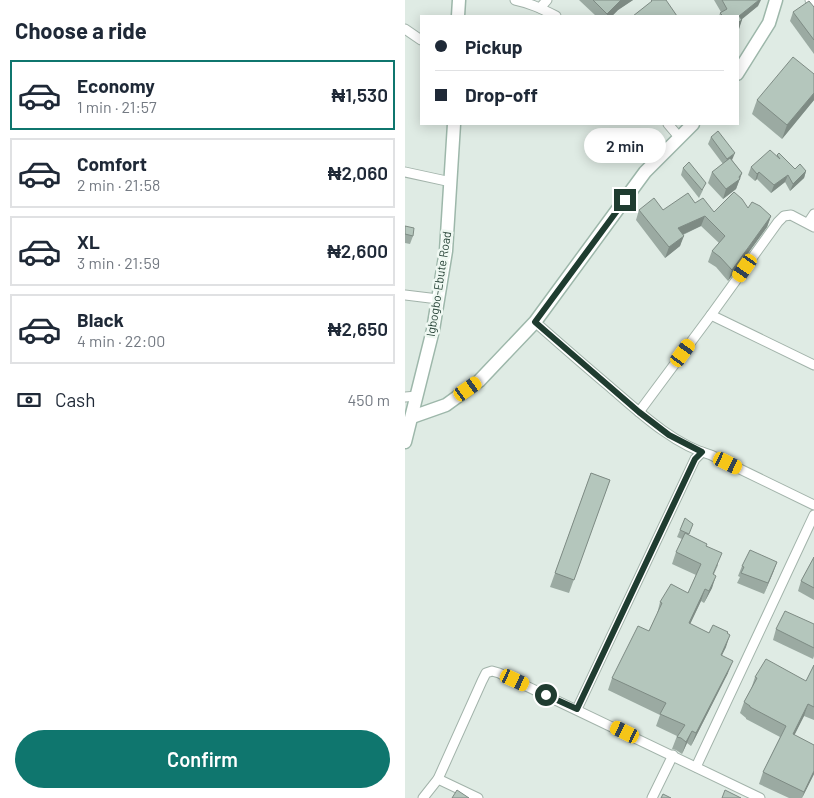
<!DOCTYPE html>
<html lang="en">
<head>
<meta charset="utf-8">
<style>
	body { margin:0; font-family:Barlow,sans-serif; background:#f6f6f7; color:#1f2937; height:100vh; display:flex; flex-direction:column; font-size:19px; white-space:nowrap }
	* { box-sizing:border-box; margin:0 }
	p { font-size:16px; color:#747a83 }
	.icon { flex:none; width:28px; height:28px; fill:none; stroke:currentColor; stroke-width:2; stroke-linecap:round; stroke-linejoin:round }
	.map { position:relative; flex:1; overflow:hidden }
	.side { display:flex; flex-direction:column; background:#fff; width:405px }
	.side>* { flex:none }
	.hud { position:absolute; left:15px; top:15px; width:319px; height:110px; border-radius:0px; box-shadow:0 2px 12px #0003; display:grid; align-content:center; height:110px; padding:0 15px; background:#fff }
	.end { position:absolute; width:22px; height:22px; margin:-11px; border:6px solid #1f3c30; background:#fff; box-shadow:0 0 0 2px #fff }
	.from { border-radius:50% }
	.bubble { position:absolute; height:35px; border-radius:18px; background:#fff; box-shadow:0 2px 12px #0003; font-size:16px; font-weight:600; line-height:35px; text-align:center }
	.car { position:absolute; width:15px; height:30px; margin:-15px -8px; border-radius:6px; box-shadow:0 0 4px 1px #0007; background:linear-gradient(#f5c518 24%,#345 0 40%,#f5c518 0 76%,#345 0 86%,#f5c518 0) }
	.hud b { display:flex; align-items:center; gap:18px; height:48px; font-size:19px }
	.hud b+b { border-top:1px solid #e0e1e3 }
	.hud i { width:12px; height:12px; background:#1f2937 }
	ul { padding:0; list-style:none }
	li { display:flex; align-items:center; gap:15px; height:70px; margin:0 10px 8px; padding:0 5px; border:2px solid #e0e1e3; border-radius:0px }
	li div { flex:1 }
	li b { display:block; font-size:19px }
	li em { font-style:normal; font-weight:600 }
	li.on { border-color:#0f766e }
	li>.icon { width:45px; height:45px; stroke-width:1.5 }
	h2 { padding:0 15px; font-size:22px; line-height:60px }
	.pay { display:flex; align-items:center; gap:12px; height:55px; padding:0 15px; font-size:19px }
	.pay p { margin-inline-start:auto }
	.primary-button { display:flex; gap:10px; margin-top:auto; padding:10px 15px }
	.primary-button a { flex:1; height:58px; border-radius:30px; background:#0f766e; color:#fff; font-size:20px; font-weight:600; line-height:58px; text-align:center }
	main { display:flex; flex:1; min-height:0 }
	.map>svg:first-child { display:block }
</style>
</head>
<body>
<main>
<section class="side">
<h2>Choose a ride</h2>
<ul>
<li class="on"><svg class="icon" aria-label="car" viewBox="0 0 24 24"><path d="M5 17H2v-5l4-1 3-4h7l3 4 3 1v5h-3M9 17h6M6 11h13"/><circle cx="7" cy="17" r="2"/><circle cx="17" cy="17" r="2"/></svg><div><b>Economy</b><p>1 min · 21:57</p></div><em>₦1,530</em></li>
<li><svg class="icon" aria-label="car" viewBox="0 0 24 24"><path d="M5 17H2v-5l4-1 3-4h7l3 4 3 1v5h-3M9 17h6M6 11h13"/><circle cx="7" cy="17" r="2"/><circle cx="17" cy="17" r="2"/></svg><div><b>Comfort</b><p>2 min · 21:58</p></div><em>₦2,060</em></li>
<li><svg class="icon" aria-label="car" viewBox="0 0 24 24"><path d="M5 17H2v-5l4-1 3-4h7l3 4 3 1v5h-3M9 17h6M6 11h13"/><circle cx="7" cy="17" r="2"/><circle cx="17" cy="17" r="2"/></svg><div><b>XL</b><p>3 min · 21:59</p></div><em>₦2,600</em></li>
<li><svg class="icon" aria-label="car" viewBox="0 0 24 24"><path d="M5 17H2v-5l4-1 3-4h7l3 4 3 1v5h-3M9 17h6M6 11h13"/><circle cx="7" cy="17" r="2"/><circle cx="17" cy="17" r="2"/></svg><div><b>Black</b><p>4 min · 22:00</p></div><em>₦2,650</em></li>
</ul>
<div class="pay"><svg class="icon" aria-label="cash" viewBox="0 0 24 24"><path d="M3 7h18v10H3z"/><circle cx="12" cy="12" r="2"/></svg>Cash<p>450 m</p></div>
<div class="primary-button"><a>Confirm</a></div>
</section>
<div class="map">
<svg width="409" height="798" viewBox="0 0 409 798">
	<rect width="100%" height="100%" fill="#dfebe4"/>
	<g fill="none" stroke-linecap="round" stroke-linejoin="round">
		<defs>
			<g id="street">
				<path d="M 110,0 C 125,3 137,9 151,16"/>
				<polyline points="405,0 409,4"/>
				<polyline points="135,8 142,0"/>
				<polyline points="0,29 16,40"/>
				<polyline points="263,124 274,137"/>
				<polyline points="0,172 46,182"/>
				<polyline points="403,223 409,214"/>
				<polyline points="0,295 33,299"/>
				<polyline points="306,315 409,365"/>
				<path d="M 130,322 C 155,344 180,366 205,387 C 234,412 269,445 306,455 L 409,505"/>
				<polyline points="0,397 12,396"/>
				<polyline points="234,412 306,315 373,222 379,216 386,215 409,227"/>
				<polyline points="172,709 290,459 297,452"/>
				<polyline points="291,767 409,515"/>
				<polyline points="33,779 73,798"/>
				<polyline points="18,798 33,779 77,681 81,673 87,671 94,673 355,798"/>
				<polyline points="247,798 268,755"/>
			</g>
			<g id="secondary">
				<polyline points="53,16 54,0"/>
				<polyline points="332,74 364,23 371,0"/>
				<polyline points="7,417 41,405 74,381 130,322 240,172 288,124"/>
				<polyline points="0,442 28,330 41,251 49,124"/>
			</g>
		</defs>
		<!-- street casing -->
		<use href="#street" stroke="#a2b3aa" stroke-width="11"/>
		<!-- secondary casing -->
		<use href="#secondary" stroke="#9db7aa" stroke-width="15"/>
		<!-- street -->
		<use href="#street" stroke="#fff" stroke-width="9"/>
		<!-- secondary -->
		<use href="#secondary" stroke="#fff" stroke-width="12"/>
	</g>
	<!-- wall -->
	<g fill="#9baaa2">
		<polygon points="174,0 228,0 213,10 207,16 191,16"/>
		<polygon points="309,0 354,0 353,6 336,20 334,29 332,16 314,16 315,13 316,12"/>
		<polygon points="409,7 409,54 385,21 388,12"/>
		<polygon points="409,74 409,100 377,139 347,114 352,100"/>
		<polygon points="306,137 327,160 337,173 331,189 318,199 303,183 307,172 318,164 303,144"/>
		<polygon points="372,155 390,169 401,171 399,178 385,191 380,182 366,193 352,179 350,181 343,175 346,167 372,156"/>
		<polygon points="278,168 298,190 294,198 276,175"/>
		<polygon points="290,203 309,212 343,208 366,216 362,227 323,281 311,267 303,262 307,251 314,243 296,226 278,235 275,246 260,258 231,220 234,210 258,210"/>
		<polygon points="0,226 8,236 5,244 0,243"/>
		<polygon points="186,473 205,480 164,593 145,587"/>
		<polygon points="280,518 284,535 302,546 313,565 309,574 307,588 299,603 296,601 285,624 304,633 322,633 321,647 317,655 323,673 286,746 282,743 277,754 271,750 267,749 272,736 251,726 255,715 203,690 207,678 244,631 252,614 255,602 283,593 291,575 267,564 271,552 277,539 272,537"/>
		<polygon points="409,557 409,600 393,591 396,581"/>
		<polygon points="372,562 359,594 332,583 335,577 333,576 337,566"/>
		<polygon points="409,624 409,656 408,659 368,640 371,629"/>
		<polygon points="409,665 409,720 399,716 389,735 409,745 409,774 397,798 384,798 354,784 358,772 375,737 341,719 341,718 335,713 339,702 346,689 350,677 401,681"/>
	</g>
	<!-- shaded-wall -->
	<g fill="#7e8b84">
		<polygon points="216,0 228,0 213,10 207,16 202,16 202,14"/>
		<polygon points="354,0 356,0 353,6 332,23 334,16"/>
		<polygon points="337,20 334,29 332,30 332,23"/>
		<polygon points="409,93 409,100 377,139 382,125"/>
		<polygon points="330,153 327,160 320,166 322,159"/>
		<polygon points="401,171 399,178 385,191 388,184"/>
		<polygon points="354,172 352,179 350,181 352,174"/>
		<polygon points="337,173 331,189 318,199 321,189 334,177"/>
		<polygon points="383,175 380,182 366,193 369,185"/>
		<polygon points="300,216 296,226 270,238 273,228"/>
		<polygon points="366,216 362,227 323,281 327,270"/>
		<polygon points="279,236 275,246 260,258 264,247"/>
		<polygon points="372,562 368,573 359,594 363,583"/>
		<polygon points="311,576 307,588 299,603 304,591"/>
		<polygon points="300,589 296,601 280,635 284,623"/>
		<polygon points="325,635 321,647 311,667 316,655"/>
		<polygon points="328,661 323,673 286,746 291,733"/>
		<polygon points="403,704 399,716 384,746 388,734"/>
		<polygon points="287,731 282,743 277,754 281,742"/>
		<polygon points="409,771 409,774 397,798 399,792"/>
	</g>
	<!-- building -->
	<g fill="#b4c6bc" stroke="#7e8b84">
		<polygon points="188,0 216,0 202,14"/>
		<polygon points="246,0 261,0 272,16 228,16 247,1"/>
		<polygon points="317,0 354,0 334,16 337,20 332,23 332,16 318,16 315,13 322,9"/>
		<polygon points="404,1 409,7 409,40 388,12"/>
		<polygon points="388,57 409,74 409,93 382,125 352,100"/>
		<polygon points="313,131 330,153 322,159 306,137"/>
		<polygon points="365,150 375,159 372,155 374,153 390,169 395,164 401,171 388,184 383,175 369,185 354,172 352,174 346,167"/>
		<polygon points="325,158 337,173 334,177 335,179 321,189 307,172"/>
		<polygon points="284,162 301,183 297,190 278,168"/>
		<polygon points="329,192 337,199 343,208 347,202 355,206 366,216 327,270 315,257 307,251 320,236 300,216 273,228 279,236 264,247 234,210 249,198 258,210 283,193 290,203 298,198 309,212"/>
		<polygon points="0,226 9,228 8,236 0,234"/>
		<polygon points="186,473 205,480 169,580 150,573"/>
		<polygon points="280,518 288,524 284,534 275,530"/>
		<polygon points="280,533 302,544 301,546 317,553 308,574 311,576 304,591 300,589 284,623 304,633 308,625 323,632 322,633 325,635 316,655 328,661 291,733 287,731 281,742 276,738 272,737 280,725 255,714 261,703 207,678 233,626 244,631 257,603 255,602 266,584 283,593 296,564 271,552"/>
		<polygon points="345,550 372,562 363,583 336,573 339,567 337,566"/>
		<polygon points="409,557 409,588 396,581"/>
		<polygon points="380,611 409,624 409,648 371,629"/>
		<polygon points="361,659 401,681 409,665 409,707 403,704 388,734 409,745 409,771 399,792 358,772 381,726 345,707 345,706 339,702 352,678 350,677"/>
		<polygon points="52,790 64,798 47,798"/>
		<polygon points="320,790 336,798 317,798"/>
		<polygon points="258,794 266,798 256,798"/>
	</g>
	<g fill="none" stroke-linecap="round" stroke-linejoin="round">
		<!-- route -->
		<polyline stroke="#1f3c30" stroke-width="6" points="141,695 172,709 290,459 297,452 264,435 234,412 130,322 220,200"/>
	</g>
	<g text-anchor="middle" stroke-width="5" stroke-linejoin="round" paint-order="stroke">
		<!-- street labels -->
		<g font-size="12" fill="#1f3c30" stroke="#eff8f2">
			<text transform="translate(34 284) rotate(-81)" y="4">Igbogbo-Ebute Road</text>
		</g>
	</g>
</svg>
<i class="end from" style="left:141px;top:695px"></i>
<i class="end" style="left:220px;top:200px"></i>
<div class="bubble" style="left:179px;top:128px;width:82px">2 min</div>
<i class="car" style="left:340px;top:268px;rotate:215deg"></i>
<i class="car" style="left:278px;top:353px;rotate:36deg"></i>
<i class="car" style="left:63px;top:389px;rotate:55deg"></i>
<i class="car" style="left:323px;top:463px;rotate:116deg"></i>
<i class="car" style="left:110px;top:680px;rotate:115deg"></i>
<i class="car" style="left:220px;top:732px;rotate:296deg"></i>
<div class="hud">
<b><i class="from"></i>Pickup</b>
<b><i></i>Drop-off</b>
</div>
</div>
</main>
</body>
</html>
